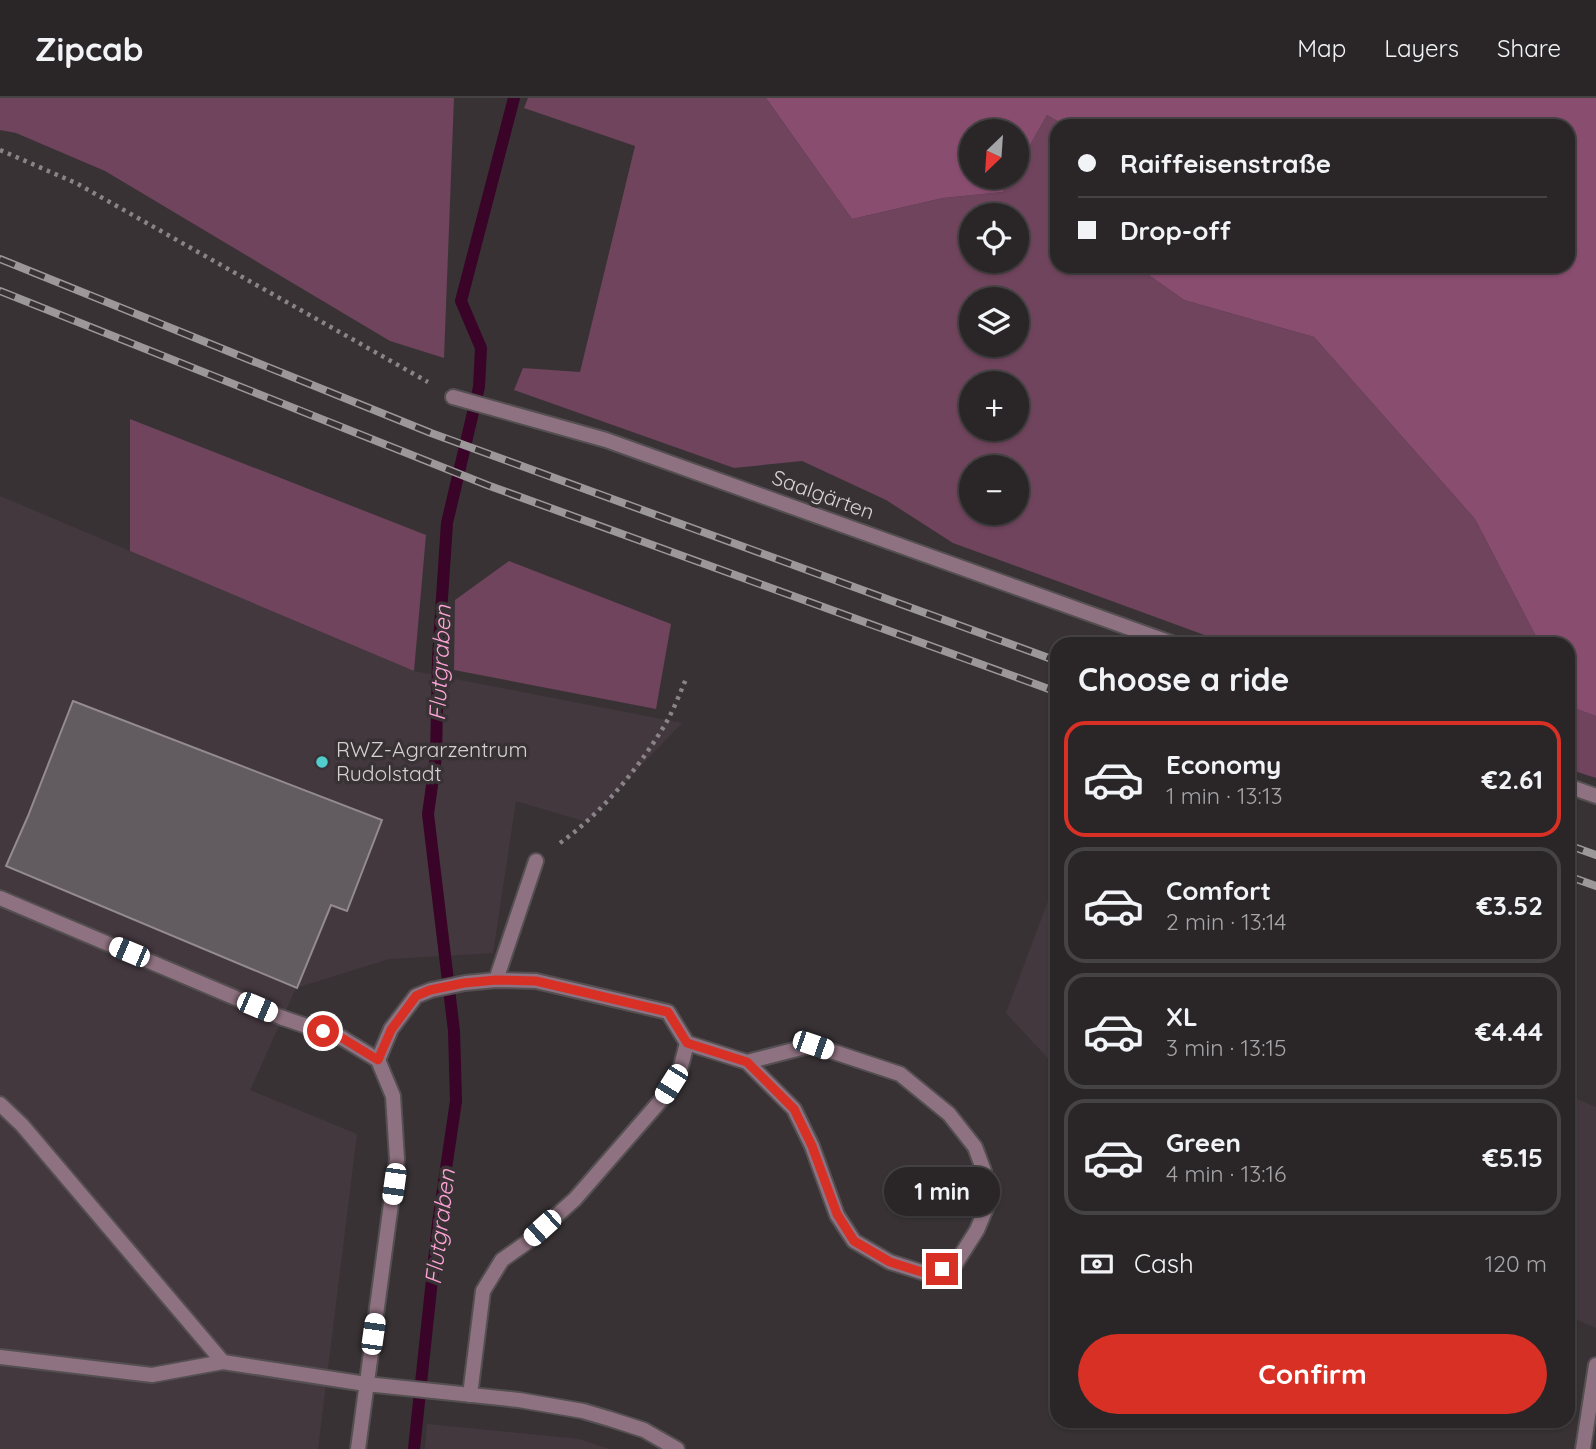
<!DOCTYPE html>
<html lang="en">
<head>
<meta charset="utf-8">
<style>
	body { margin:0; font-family:Quicksand,sans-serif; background:#322e30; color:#f1f3f6; height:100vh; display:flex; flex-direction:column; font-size:26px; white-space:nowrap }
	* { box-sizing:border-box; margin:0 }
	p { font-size:23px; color:#a5a5a8 }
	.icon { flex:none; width:38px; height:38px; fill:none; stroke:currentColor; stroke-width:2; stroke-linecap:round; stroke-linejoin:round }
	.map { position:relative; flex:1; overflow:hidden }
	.details { position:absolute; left:1050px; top:539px; width:525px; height:791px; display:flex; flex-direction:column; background:#2a2628; border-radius:21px; box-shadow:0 2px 5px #0004,0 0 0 2px #464345 }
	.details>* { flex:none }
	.guide { position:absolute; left:1050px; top:21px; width:525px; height:154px; border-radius:21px; box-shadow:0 2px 5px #0004,0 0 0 2px #464345; display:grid; align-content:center; height:154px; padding:0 28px; background:#2a2628 }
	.needle { width:46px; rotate:205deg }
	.controls { position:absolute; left:959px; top:21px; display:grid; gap:14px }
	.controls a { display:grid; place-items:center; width:70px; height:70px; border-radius:50%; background:#2a2628; box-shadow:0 2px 5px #0004,0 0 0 2px #464345; font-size:35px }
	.end { position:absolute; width:32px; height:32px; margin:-16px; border:9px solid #d93025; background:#fff; box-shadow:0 0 0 4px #fff }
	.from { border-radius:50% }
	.bubble { position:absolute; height:49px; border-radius:24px; background:#2a2628; box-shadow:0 2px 5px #0004,0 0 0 2px #464345; font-size:23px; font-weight:700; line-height:49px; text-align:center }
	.car { position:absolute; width:21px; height:42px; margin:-21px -10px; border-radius:9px; box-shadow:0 0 5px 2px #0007; background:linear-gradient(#fff 24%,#345 0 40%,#fff 0 76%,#345 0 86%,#fff 0) }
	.guide b { display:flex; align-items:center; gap:24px; height:66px; font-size:26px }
	.guide b+b { border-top:2px solid #464345 }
	.guide i { width:18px; height:18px; background:#f1f3f6 }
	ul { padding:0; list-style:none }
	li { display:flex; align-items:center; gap:21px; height:116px; margin:0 14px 10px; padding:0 14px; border:4px solid #464345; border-radius:21px }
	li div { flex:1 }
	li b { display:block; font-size:26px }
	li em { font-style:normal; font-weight:700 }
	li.current { border-color:#d93025 }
	li>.icon { width:63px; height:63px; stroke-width:1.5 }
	h2 { padding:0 28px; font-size:32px; line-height:84px }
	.pay { display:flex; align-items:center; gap:18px; height:77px; padding:0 28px; font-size:26px }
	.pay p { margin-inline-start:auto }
	.primary-button { display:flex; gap:14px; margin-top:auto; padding:14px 28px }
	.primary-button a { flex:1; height:80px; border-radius:42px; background:#d93025; color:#fff; font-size:28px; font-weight:700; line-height:80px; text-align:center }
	header { display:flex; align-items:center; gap:42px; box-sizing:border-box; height:98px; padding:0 35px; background:#2a2628; border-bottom:2px solid #464345 }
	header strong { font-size:33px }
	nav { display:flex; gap:38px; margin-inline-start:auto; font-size:24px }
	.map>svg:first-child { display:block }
</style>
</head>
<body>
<header>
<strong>Zipcab</strong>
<nav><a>Map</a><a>Layers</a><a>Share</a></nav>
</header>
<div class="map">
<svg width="1596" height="1351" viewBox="0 0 1596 1351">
	<rect width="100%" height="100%" fill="#383235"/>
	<!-- built -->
	<g fill="#44383f">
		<polygon points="0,398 414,573 682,625 587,724 516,703 493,855 389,861 296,890 250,992 357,1036 318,1351 0,1351"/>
		<polygon points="1057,779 1057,970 1006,915"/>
		<polygon points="1568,997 1596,1009 1596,1230 1568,1218"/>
		<polygon points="427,1326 579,1341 609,1351 425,1351"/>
	</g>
	<!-- green -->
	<g fill="#6f445c" fill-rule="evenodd">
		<polygon points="0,0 454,0 444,260 390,243 105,73 16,35 0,32"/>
		<path d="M 528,0 L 766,0 L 852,121 L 943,100 L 1003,94 L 1012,79 L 1017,79 L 1017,70 L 1047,17 L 1066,28 L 1057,28 L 1057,168 L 1136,168 L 1184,202 L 1314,239 L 1475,421 L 1540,546 L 1229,546 L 953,445 L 886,402 L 802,363 L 734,370 L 514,292 L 523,270 L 580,274 L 635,48 L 524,10 ZM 971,117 L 1017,117 L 1017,163 L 971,163 ZM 971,201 L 1017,201 L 1017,247 L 971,247 ZM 971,285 L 1017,285 L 1017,331 L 971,331 ZM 971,369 L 1017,369 L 1017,415 L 971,415 Z"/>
		<polygon points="130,321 426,437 414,573 130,453"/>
		<polygon points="509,463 671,526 656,611 454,572 455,502"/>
		<polygon points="1568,598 1574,610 1596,618 1596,680 1568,671"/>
	</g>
	<!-- forest -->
	<polygon fill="#894d70" points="766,0 1596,0 1596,618 1574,610 1568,598 1568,546 1540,546 1475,421 1314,239 1184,202 1136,168 1568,168 1568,28 1066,28 1047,17 1017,70 1017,33 971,33 971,79 1012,79 1003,94 943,100 852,121"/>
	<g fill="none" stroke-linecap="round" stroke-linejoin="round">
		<!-- stream -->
		<polyline stroke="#3a0328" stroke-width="12" points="414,1351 438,1125 456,1003 454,933 428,716 436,659 438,560 447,425 479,289 481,250 461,203 514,0"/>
	</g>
	<!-- building -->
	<polygon fill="#625b5f" stroke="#938b8f" stroke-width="2" points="73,603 382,722 347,813 331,807 297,890 6,768 28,718"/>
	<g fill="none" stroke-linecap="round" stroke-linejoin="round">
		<defs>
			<g id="lane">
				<polyline points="0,800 283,920"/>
				<polyline points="496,882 536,763"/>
				<polyline points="687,945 747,964 813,947 900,976 949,1016 975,1049 984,1073 987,1108 977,1132 956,1165 928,1176 890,1164 854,1143 837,1117 812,1048 794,1011 747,964"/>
				<polyline points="378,962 391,931 416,898 431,892 465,885 496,882 536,883 668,914 687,945 680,972 662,1001 575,1101 526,1145 502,1162 483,1193 470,1297"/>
				<polyline points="0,1006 22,1027 223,1264"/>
				<polyline points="0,1259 152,1277 223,1264 366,1286 519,1302 583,1313 610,1321 644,1332 677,1351"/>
				<polyline points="1583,1351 1596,1267"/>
			</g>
			<g id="street">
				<polyline points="453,299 606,342 1174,546"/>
				<polyline points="1568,688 1596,698"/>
				<polyline points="283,920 342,940 378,962 393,998 397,1061 358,1351"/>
			</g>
		</defs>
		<!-- lane casing -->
		<use href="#lane" stroke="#544f51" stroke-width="18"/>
		<!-- street casing -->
		<use href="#street" stroke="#544f51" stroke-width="18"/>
		<!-- path -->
		<g stroke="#898487" stroke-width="4.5" stroke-dasharray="3.5 5" stroke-linecap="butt">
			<polyline points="0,52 76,85 428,284"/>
			<path d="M 560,745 C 602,715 639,670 666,625 C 674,611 680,595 686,581"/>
		</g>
		<!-- lane -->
		<use href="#lane" stroke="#8f7281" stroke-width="14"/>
		<!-- street -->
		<use href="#street" stroke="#8f7281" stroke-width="14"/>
		<defs>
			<g id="rail">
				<polyline points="0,161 431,335 1057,563"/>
				<polyline points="0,193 487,387 1057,594"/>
				<polyline points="1568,747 1596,757"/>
				<polyline points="1568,778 1596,788"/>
			</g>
		</defs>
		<!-- rail casing -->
		<use href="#rail" stroke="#9c989a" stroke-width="8"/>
		<!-- rail -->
		<use href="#rail" stroke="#383235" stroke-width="5" stroke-dasharray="16" stroke-linecap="butt"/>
	</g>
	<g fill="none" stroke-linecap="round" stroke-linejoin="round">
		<!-- route -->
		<polyline stroke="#d93025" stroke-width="9" points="323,933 342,940 378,962 391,932 416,898 430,892 464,885 496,882 536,883 668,914 687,945 747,964 794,1011 812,1048 837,1116 854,1143 890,1164 928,1176 942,1171"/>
	</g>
	<!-- markers -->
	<circle fill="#52cdcd" stroke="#383235" stroke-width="2.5" cx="322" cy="664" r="7"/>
	<g text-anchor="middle" stroke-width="7" stroke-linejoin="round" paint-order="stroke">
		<!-- street labels -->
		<g font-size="21" fill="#d5d1d3" stroke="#383235">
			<text transform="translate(823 397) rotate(20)" y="7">Saalgärten</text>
		</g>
		<!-- poi labels -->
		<g font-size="21" fill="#d5d1d3" stroke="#383235" text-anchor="start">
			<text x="336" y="659">RWZ-Agrarzentrum<tspan x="336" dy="24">Rudolstadt</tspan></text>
		</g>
		<!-- water labels -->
		<g font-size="23" font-style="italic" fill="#fda3d6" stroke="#383235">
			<text transform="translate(440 565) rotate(-87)" y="8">Flutgraben</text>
			<text transform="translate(440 1129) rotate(-83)" y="8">Flutgraben</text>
		</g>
	</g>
</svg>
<div class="controls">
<a><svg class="needle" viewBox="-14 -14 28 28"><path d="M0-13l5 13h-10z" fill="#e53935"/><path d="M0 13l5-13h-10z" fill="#a5a5a8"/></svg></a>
<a><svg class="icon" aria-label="locate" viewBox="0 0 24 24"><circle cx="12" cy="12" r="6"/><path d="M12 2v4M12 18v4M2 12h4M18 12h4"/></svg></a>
<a><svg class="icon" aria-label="layers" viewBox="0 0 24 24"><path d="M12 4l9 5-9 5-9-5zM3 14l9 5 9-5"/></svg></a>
<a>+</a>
<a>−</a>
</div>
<i class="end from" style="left:323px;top:933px"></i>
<i class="end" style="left:942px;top:1171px"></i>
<div class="bubble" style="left:884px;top:1069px;width:116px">1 min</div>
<i class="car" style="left:129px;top:854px;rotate:293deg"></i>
<i class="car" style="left:257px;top:909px;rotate:113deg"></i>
<i class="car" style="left:813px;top:947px;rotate:109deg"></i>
<i class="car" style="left:671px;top:986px;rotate:212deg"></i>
<i class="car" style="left:394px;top:1086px;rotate:188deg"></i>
<i class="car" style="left:542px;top:1130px;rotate:228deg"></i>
<i class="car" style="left:373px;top:1236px;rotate:8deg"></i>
<div class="guide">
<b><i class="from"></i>Raiffeisenstraße</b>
<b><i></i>Drop-off</b>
</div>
<section class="details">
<h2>Choose a ride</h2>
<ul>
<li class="current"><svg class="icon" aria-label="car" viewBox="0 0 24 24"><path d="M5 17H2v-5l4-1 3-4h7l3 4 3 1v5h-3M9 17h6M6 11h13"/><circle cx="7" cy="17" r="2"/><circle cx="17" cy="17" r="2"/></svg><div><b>Economy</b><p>1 min · 13:13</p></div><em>€2.61</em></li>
<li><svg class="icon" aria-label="car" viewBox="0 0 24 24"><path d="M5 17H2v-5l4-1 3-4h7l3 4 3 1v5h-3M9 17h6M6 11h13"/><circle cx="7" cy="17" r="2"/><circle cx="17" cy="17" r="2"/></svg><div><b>Comfort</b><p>2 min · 13:14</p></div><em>€3.52</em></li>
<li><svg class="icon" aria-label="car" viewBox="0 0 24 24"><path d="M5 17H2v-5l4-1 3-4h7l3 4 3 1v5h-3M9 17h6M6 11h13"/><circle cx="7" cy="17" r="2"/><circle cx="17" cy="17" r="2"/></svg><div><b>XL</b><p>3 min · 13:15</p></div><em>€4.44</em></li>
<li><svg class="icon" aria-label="car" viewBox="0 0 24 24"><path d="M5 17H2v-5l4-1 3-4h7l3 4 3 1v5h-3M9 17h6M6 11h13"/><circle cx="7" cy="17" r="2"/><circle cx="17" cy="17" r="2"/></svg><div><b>Green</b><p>4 min · 13:16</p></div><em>€5.15</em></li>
</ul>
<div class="pay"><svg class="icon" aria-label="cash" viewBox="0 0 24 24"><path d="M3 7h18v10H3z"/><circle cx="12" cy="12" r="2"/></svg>Cash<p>120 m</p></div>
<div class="primary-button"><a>Confirm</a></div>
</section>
</div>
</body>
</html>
